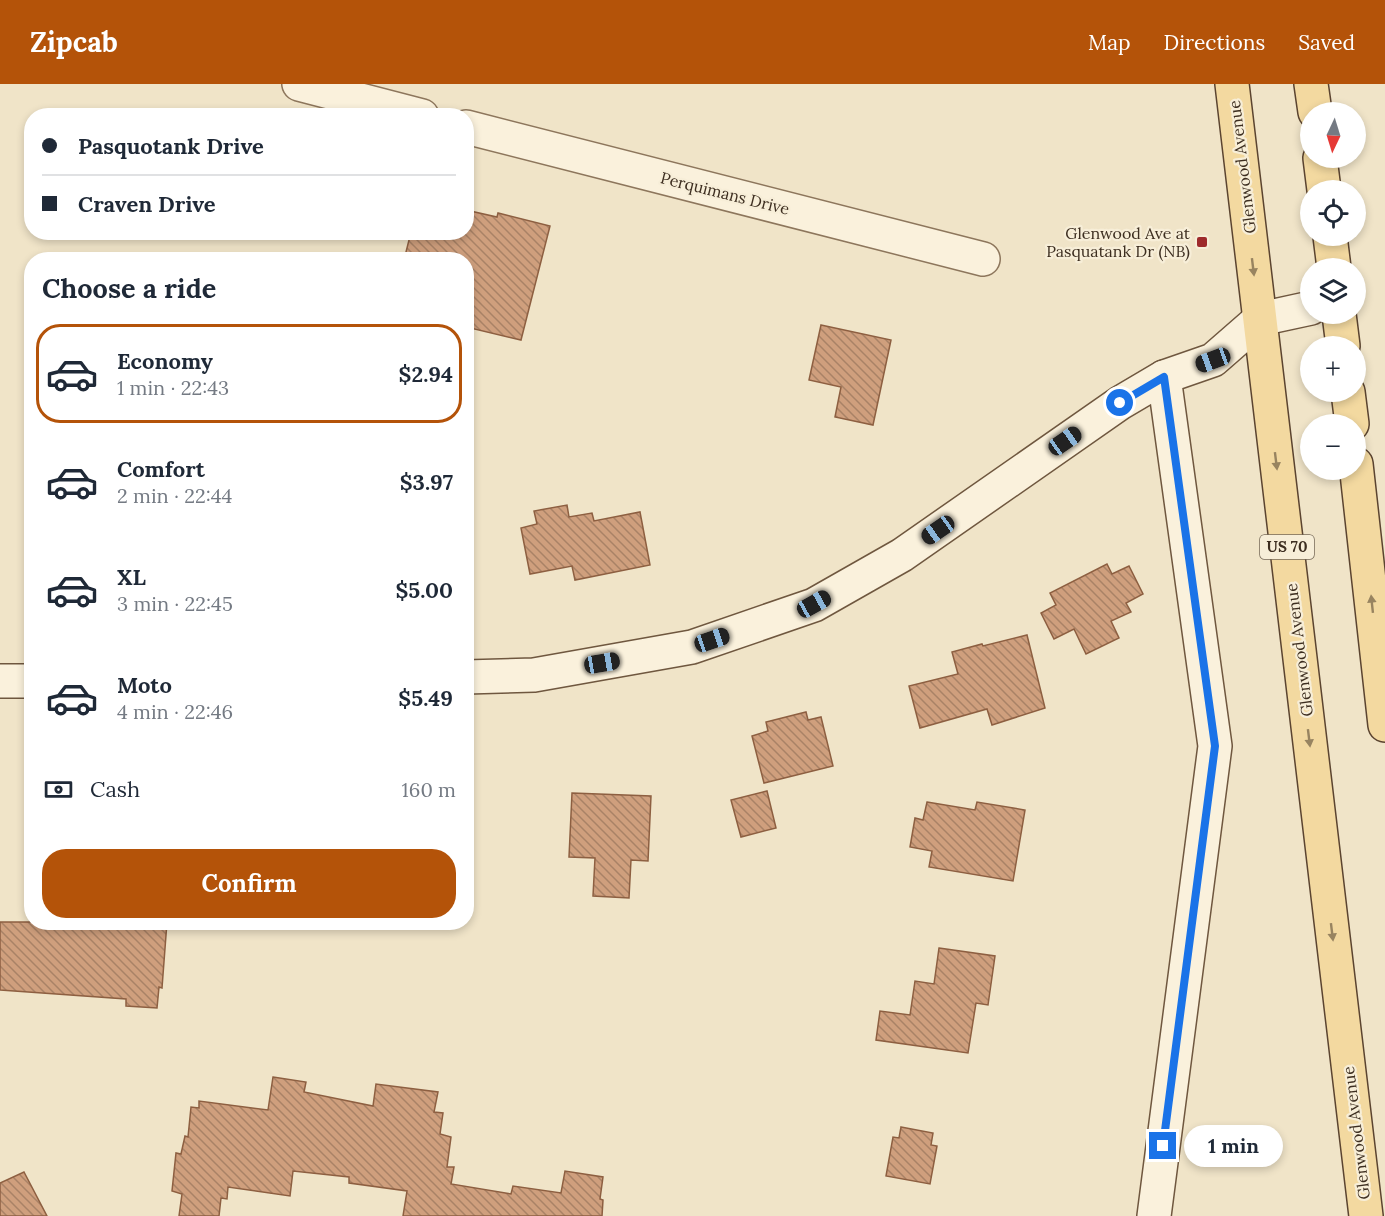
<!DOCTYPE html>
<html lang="en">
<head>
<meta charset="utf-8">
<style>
	body { margin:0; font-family:Lora,serif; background:#f6f6f7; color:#1f2937; height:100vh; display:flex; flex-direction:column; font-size:22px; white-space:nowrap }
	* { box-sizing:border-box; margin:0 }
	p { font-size:20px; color:#747a83 }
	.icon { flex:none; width:33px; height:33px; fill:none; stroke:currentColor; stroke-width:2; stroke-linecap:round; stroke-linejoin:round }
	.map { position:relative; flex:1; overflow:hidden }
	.sheet { position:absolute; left:24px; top:168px; width:450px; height:678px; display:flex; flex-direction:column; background:#fff; border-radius:24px; box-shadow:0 3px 9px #0003 }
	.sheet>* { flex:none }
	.guide { position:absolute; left:24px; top:24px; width:450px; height:132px; border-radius:24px; box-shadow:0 3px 9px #0003; display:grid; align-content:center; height:132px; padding:0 18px; background:#fff }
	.needle { width:39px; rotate:184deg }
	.buttons { position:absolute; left:1300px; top:18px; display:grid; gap:12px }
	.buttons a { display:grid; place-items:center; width:66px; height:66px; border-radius:50%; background:#fff; box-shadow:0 3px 9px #0003; font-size:30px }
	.end { position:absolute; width:27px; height:27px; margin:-14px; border:8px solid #1a73e8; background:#fff; box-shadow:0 0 0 3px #fff }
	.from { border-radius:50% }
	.bubble { position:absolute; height:42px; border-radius:21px; background:#fff; box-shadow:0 3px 9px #0003; font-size:20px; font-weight:700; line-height:42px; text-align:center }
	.car { position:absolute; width:18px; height:36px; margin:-18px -9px; border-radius:8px; box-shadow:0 0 4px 2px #0007; background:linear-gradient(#222 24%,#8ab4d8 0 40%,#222 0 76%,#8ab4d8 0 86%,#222 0) }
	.guide b { display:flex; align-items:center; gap:21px; height:57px; font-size:22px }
	.guide b+b { border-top:2px solid #e0e1e3 }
	.guide i { width:15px; height:15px; background:#1f2937 }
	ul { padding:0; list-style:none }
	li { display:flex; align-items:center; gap:18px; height:99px; margin:0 12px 9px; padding:0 6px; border:3px solid transparent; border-radius:24px }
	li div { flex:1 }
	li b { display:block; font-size:22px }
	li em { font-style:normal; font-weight:700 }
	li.selected { border-color:#b45309 }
	li>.icon { width:54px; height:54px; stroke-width:1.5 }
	h2 { padding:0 18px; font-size:27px; line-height:72px }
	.pay { display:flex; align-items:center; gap:15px; height:66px; padding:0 18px; font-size:22px }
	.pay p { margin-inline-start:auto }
	.primary-button { display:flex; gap:12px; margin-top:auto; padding:12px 18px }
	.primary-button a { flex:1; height:69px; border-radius:24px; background:#b45309; color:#fff; font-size:24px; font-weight:700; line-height:69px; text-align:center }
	header { display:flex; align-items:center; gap:36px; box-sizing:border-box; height:84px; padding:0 30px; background:#b45309; color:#fff }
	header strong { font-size:28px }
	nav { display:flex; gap:33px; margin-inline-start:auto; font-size:21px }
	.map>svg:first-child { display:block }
</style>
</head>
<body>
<header>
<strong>Zipcab</strong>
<nav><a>Map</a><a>Directions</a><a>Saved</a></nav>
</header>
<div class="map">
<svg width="1385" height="1132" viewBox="0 0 1385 1132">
	<defs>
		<pattern id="building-back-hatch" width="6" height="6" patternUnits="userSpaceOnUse" patternTransform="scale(1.5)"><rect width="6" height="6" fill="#cf9f7d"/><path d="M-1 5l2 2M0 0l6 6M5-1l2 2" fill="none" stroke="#a98266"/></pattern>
	</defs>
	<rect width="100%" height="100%" fill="#f0e4c8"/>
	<!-- building -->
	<g fill="url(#building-back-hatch)" stroke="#8d5f41" stroke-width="1.5">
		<polygon points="466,126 497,133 498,129 550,142 521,256 466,243 466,176 404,176 411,148 466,148"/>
		<polygon points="821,241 891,256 873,341 835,333 841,303 809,296"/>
		<polygon points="567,421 569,433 592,429 594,437 640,428 650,481 575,496 572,482 530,490 521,444 537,440 534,427"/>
		<polygon points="1107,480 1112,490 1129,482 1143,510 1126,519 1131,528 1111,537 1119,554 1086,570 1074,545 1054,555 1041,529 1056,521 1050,509"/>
		<polygon points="1027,551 1045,624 992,641 987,625 920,644 909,602 958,590 952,568 982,560 983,562"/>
		<polygon points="806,628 808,636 821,633 833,682 764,699 752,652 768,647 766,638"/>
		<polygon points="767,707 776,744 741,753 731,716"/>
		<polygon points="572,709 651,712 648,777 631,776 629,814 593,812 595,774 569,773"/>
		<polygon points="927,718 975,726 977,718 1025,726 1013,797 929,783 932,767 910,763 915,734 923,736"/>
		<polygon points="0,838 167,838 162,904 159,903 157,924 126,922 126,915 0,906"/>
		<polygon points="939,864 995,872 988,921 976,919 968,969 876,956 880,927 910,931 915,897 934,900"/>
		<polygon points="273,993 306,998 304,1008 373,1022 376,1000 438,1008 434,1028 443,1029 440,1050 451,1053 447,1083 454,1083 451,1100 511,1110 513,1102 561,1109 565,1087 603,1093 600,1115 603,1116 602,1132 403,1132 407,1107 349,1099 349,1093 293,1087 290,1112 228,1103 227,1115 221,1114 219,1132 179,1132 182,1110 172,1107 176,1069 181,1070 185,1052 188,1053 191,1023 199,1024 199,1017 268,1026"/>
		<polygon points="901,1043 933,1049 931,1061 937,1062 930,1100 886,1092 893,1053 899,1054"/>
		<polygon points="24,1088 47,1132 0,1132 0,1099"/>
	</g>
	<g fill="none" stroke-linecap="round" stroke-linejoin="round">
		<defs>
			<g id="street">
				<polyline points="299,0 422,32"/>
				<polyline points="466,43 983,175"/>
			</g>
			<g id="secondary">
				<polyline points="466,593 534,591 692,563 814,521 902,471 1120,319 1164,293 1213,276 1260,235 1311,224"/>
				<polyline points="0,597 32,597"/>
				<polyline points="1154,1132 1215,662 1164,293"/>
			</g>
			<g id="primary">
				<polyline points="1232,0 1366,1132"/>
				<polyline points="1311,0 1315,28"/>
				<polyline points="1320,74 1324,106"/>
				<polyline points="1330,152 1334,184"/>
				<polyline points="1339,230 1343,262"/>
				<polyline points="1348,308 1352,340"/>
				<polyline points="1356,380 1385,641"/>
			</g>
		</defs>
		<!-- street casing -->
		<use href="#street" stroke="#8d765c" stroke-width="36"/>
		<!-- secondary casing -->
		<use href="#secondary" stroke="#6f573f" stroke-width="36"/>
		<!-- primary casing -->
		<use href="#primary" stroke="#5b4430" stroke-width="36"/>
		<!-- street -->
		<use href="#street" stroke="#faf1dc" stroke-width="33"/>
		<!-- secondary -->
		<use href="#secondary" stroke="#faf1dc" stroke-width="33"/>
		<!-- primary -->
		<use href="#primary" stroke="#f3d9a0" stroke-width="33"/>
	</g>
	<!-- one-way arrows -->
	<defs><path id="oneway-solid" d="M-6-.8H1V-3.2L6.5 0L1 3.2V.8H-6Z" transform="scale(1.5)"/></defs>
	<g fill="#988460">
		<use href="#oneway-solid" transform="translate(1253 183) rotate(83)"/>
		<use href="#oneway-solid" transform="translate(1276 377) rotate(83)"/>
		<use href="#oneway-solid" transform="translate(1372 520) rotate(-96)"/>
		<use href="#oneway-solid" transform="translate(1309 654) rotate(83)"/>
		<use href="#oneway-solid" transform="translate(1332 848) rotate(83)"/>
	</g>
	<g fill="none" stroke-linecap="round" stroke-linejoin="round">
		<!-- route -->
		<polyline stroke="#1a73e8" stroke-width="8" points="1120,319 1164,293 1215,662 1163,1062"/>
	</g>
	<!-- markers -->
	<rect fill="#9e2a2b" stroke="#f7eed8" stroke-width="2" x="1196" y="152" width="12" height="12" rx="3"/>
	<g text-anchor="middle" stroke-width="4.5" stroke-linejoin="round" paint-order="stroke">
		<!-- shield labels -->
		<rect fill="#f7eed8" stroke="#756857" stroke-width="1.5" x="1260" y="451" width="54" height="24" rx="4.5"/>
		<g font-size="15" font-weight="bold" fill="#3d2e20">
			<text x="1287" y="468">US 70</text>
		</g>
		<!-- street labels -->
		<g font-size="16" fill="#3d2e20" stroke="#f7eed8">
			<text transform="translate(1242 83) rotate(-97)" y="6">Glenwood Avenue</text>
			<text transform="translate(725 109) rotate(14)" y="6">Perquimans Drive</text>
			<text transform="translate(1299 566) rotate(-97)" y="6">Glenwood Avenue</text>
			<text transform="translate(1356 1049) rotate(-97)" y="6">Glenwood Avenue</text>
		</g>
		<!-- poi labels -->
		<g font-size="16" fill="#3d2e20" stroke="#f7eed8" text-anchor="end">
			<text x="1190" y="155">Glenwood Ave at<tspan x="1190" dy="18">Pasquatank Dr (NB)</tspan></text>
		</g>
	</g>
</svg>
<div class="buttons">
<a><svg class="needle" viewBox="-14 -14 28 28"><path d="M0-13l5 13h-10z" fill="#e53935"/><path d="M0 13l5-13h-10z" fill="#747a83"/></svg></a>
<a><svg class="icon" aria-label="locate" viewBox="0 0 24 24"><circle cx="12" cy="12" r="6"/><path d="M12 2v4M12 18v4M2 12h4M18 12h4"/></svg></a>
<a><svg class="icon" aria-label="layers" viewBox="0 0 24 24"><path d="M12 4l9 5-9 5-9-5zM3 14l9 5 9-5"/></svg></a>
<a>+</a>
<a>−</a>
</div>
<i class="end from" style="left:1120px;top:319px"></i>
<i class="end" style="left:1163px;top:1062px"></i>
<div class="bubble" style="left:1184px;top:1041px;width:99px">1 min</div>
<i class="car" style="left:1213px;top:276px;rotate:250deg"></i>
<i class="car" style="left:1065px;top:357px;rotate:55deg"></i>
<i class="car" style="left:938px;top:446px;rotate:235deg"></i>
<i class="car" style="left:814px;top:520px;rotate:61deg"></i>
<i class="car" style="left:712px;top:556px;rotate:71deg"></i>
<i class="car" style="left:602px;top:579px;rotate:80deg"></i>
<div class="guide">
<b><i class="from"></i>Pasquotank Drive</b>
<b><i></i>Craven Drive</b>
</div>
<section class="sheet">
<h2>Choose a ride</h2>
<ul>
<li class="selected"><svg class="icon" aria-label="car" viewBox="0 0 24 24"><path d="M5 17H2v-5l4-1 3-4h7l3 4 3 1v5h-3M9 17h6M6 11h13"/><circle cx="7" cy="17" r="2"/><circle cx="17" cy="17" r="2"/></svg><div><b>Economy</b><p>1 min · 22:43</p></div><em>$2.94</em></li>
<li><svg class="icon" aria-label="car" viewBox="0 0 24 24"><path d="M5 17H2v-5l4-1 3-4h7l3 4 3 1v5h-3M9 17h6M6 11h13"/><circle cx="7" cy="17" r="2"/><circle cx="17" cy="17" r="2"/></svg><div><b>Comfort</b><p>2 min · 22:44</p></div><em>$3.97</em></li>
<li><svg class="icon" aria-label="car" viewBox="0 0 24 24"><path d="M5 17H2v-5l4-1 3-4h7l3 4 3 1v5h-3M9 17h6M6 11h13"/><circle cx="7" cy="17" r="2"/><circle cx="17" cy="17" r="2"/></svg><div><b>XL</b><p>3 min · 22:45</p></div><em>$5.00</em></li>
<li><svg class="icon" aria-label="car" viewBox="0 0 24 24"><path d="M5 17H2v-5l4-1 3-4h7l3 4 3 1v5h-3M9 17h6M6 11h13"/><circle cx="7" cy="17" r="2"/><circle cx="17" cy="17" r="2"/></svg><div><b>Moto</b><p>4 min · 22:46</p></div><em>$5.49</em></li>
</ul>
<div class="pay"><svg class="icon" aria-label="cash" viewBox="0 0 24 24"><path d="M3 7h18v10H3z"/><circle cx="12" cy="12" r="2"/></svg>Cash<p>160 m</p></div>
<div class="primary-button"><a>Confirm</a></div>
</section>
</div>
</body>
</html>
